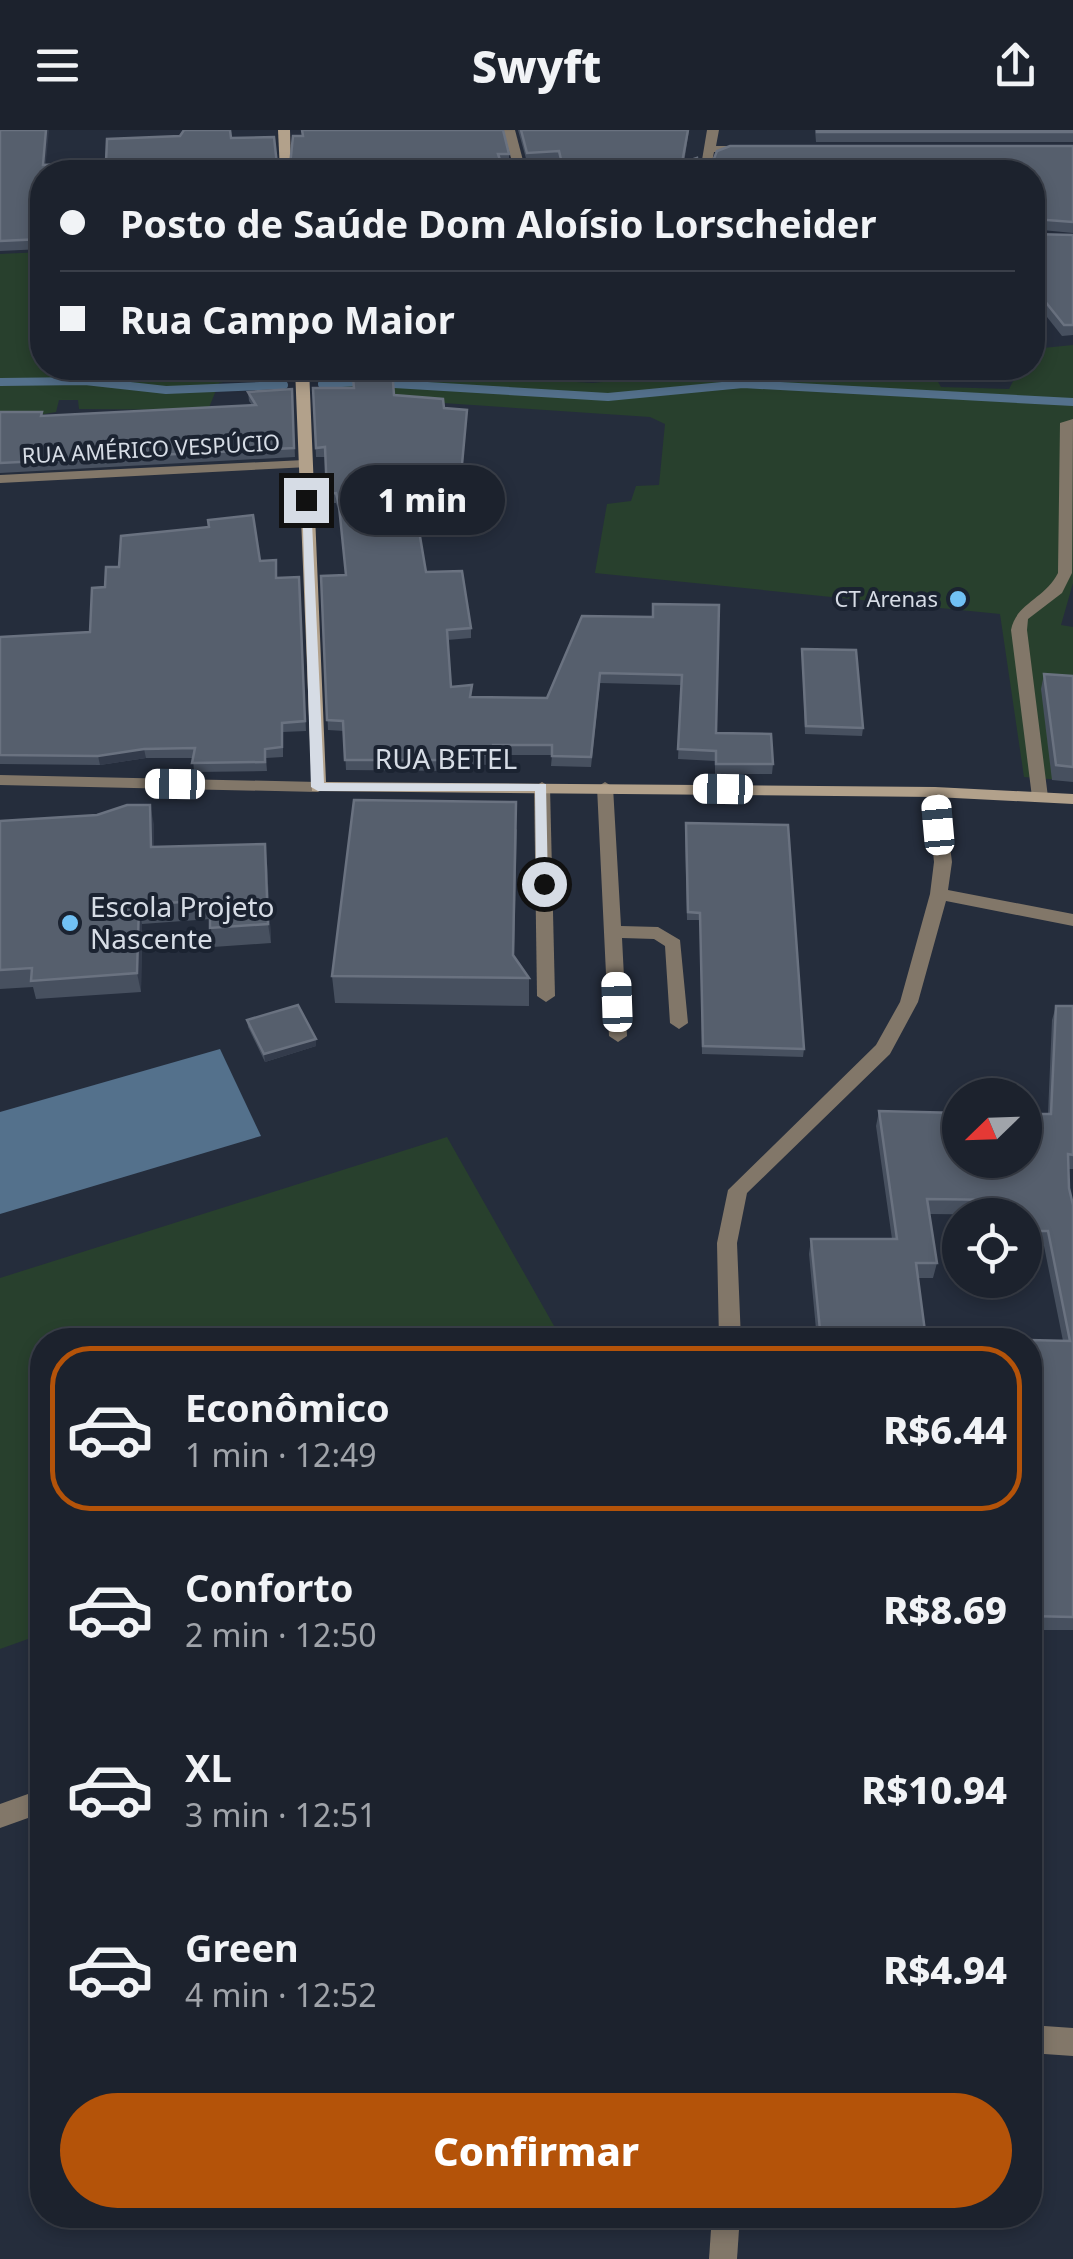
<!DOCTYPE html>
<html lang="pt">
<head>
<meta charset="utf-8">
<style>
	body { margin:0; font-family:"Noto Sans",sans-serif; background:#252a35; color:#f1f3f6; height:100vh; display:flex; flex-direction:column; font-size:38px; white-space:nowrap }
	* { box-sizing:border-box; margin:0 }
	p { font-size:32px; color:#a0a4aa }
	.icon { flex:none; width:55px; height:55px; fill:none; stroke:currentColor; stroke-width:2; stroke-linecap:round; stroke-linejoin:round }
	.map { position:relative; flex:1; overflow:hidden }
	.details { position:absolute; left:30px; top:1198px; width:1012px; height:900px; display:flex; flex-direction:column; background:#1c222d; border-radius:40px; box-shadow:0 5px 15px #0003,0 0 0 2px #3a3f49 }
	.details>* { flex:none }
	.hud { position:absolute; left:30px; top:30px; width:1015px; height:220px; border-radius:40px; box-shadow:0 5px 15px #0003,0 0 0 2px #3a3f49; display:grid; align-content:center; height:220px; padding:0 30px; background:#1c222d }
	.needle { width:65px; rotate:247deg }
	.buttons { position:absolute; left:942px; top:948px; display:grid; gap:20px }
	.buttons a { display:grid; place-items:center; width:100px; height:100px; border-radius:50%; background:#1c222d; box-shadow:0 5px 15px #0003,0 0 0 2px #3a3f49; font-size:50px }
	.end { position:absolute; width:45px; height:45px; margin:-22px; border:12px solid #d6dce5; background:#111; box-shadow:0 0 0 5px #111 }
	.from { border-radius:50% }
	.bubble { position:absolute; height:70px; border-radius:35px; background:#1c222d; box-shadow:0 5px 15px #0003,0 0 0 2px #3a3f49; font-size:32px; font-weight:800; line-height:70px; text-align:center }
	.car { position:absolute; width:30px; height:60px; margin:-30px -15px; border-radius:12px; box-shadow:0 0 8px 2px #0007; background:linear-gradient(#fff 24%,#345 0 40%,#fff 0 76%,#345 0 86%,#fff 0) }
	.hud b { display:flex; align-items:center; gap:35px; height:95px; font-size:38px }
	.hud b+b { border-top:2px solid #3a3f49 }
	.hud i { width:25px; height:25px; background:#f1f3f6 }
	ul { padding:18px 0 0; list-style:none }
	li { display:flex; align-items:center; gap:30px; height:165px; margin:0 20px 15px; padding:0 10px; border:5px solid transparent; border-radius:40px }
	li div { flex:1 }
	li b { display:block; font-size:38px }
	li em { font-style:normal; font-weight:800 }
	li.selected { border-color:#b45309 }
	li>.icon { width:90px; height:90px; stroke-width:1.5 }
	.action { display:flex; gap:20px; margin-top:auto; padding:20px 30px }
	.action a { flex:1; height:115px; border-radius:60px; background:#b45309; color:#fff; font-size:40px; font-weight:800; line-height:115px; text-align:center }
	header { display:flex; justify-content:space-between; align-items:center; height:130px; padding:0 30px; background:#1c222d; font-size:45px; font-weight:800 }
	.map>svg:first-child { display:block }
</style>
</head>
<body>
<header><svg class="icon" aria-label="menu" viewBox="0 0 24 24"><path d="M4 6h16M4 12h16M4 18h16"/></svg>Swyft<svg class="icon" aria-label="share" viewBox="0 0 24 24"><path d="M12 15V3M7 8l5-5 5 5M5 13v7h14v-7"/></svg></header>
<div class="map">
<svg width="1073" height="2129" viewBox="0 0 1073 2129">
	<rect width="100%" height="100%" fill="#252d3c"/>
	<!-- green -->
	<g fill="#28402d">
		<polygon points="42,122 42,238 279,238 280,249 245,247 219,253 208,280 79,279 78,270 59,270 56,282 27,287 0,301 0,124"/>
		<polygon points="1073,215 1073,453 1061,495 1073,497 1073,651 1024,647 1000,484 595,443 607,374 631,371 636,356 659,355 665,294 650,287 324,265 320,249 344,242 406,242 593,253 670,245 930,238 941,257 1009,259 1020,238 1032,238 1033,219"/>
		<polygon points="447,1007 562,1210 42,1210 42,1504 0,1519 0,1148"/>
	</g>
	<!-- water -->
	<polygon fill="#54718c" points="220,919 261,1006 0,1084 0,982"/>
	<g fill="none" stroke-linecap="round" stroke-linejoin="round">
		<!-- stream -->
		<g stroke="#54718c" stroke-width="8">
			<polyline points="0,252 85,251 166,260 284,255"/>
			<polyline points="322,254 361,252 608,267 743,254 1073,272"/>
		</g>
		<!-- lane -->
		<g fill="#827769" fill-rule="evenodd">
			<path d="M 1073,289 L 1072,443 L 1062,463 L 1028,489 L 1027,500 L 1048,667 L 1040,672 L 1032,667 L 1011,500 C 1016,473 1045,469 1058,443 L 1060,293 Z"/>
			<polygon points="542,652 550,657 555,866 546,872 537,866 534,657"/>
			<polygon points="605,652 613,657 621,796 658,797 680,810 688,893 679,899 670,893 665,816 654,809 622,808 627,906 618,912 609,906 597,657"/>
			<polygon points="935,657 943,662 952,732 948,760 1073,784 1073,796 946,771 918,872 890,924 747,1063 737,1113 741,1210 719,1210 717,1113 728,1060 876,915 900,872 930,764 934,732 927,662"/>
			<polygon points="42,1659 42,1683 0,1698 0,1674"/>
			<polygon points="1030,1895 1073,1898 1073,1926 1030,1923"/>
			<polygon points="712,2085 740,2085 737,2129 709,2129"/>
		</g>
		<!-- street -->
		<g fill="#827769" fill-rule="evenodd">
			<polygon points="503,0 515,0 526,42 515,42"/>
			<polygon points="707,0 719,0 716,16 748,16 754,19 748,22 714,22 710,42 700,42"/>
			<polygon points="298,238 369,238 362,242 303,244 298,243"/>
			<polygon points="370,238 618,238 611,242 377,242"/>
			<polygon points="304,330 309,331 309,337 0,353 0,345"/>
			<polygon points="0,645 318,652 326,657 318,662 0,655"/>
		</g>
		<!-- secondary -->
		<g fill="#b2a18b" fill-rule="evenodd">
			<polygon points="278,0 290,0 291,42 280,42"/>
			<polygon points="295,238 309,238 326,652 935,657 1073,664 1073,674 935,667 312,661"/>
		</g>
	</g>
	<!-- wall -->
	<g fill="#47505f">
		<polygon points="0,0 45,35 106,32 231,8 277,35 290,36 509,24 509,33 42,42 42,119 0,121"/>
		<polygon points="518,0 689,0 684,33 711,36 1073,16 1073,103 1032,99 1032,42 562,42 559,31 527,32"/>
		<polygon points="815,0 1073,0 1073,12 816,12"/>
		<polygon points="1032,104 1073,105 1073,205 1062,206 1032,168"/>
		<rect x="718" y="238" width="58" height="2"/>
		<polygon points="313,258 353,258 394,265 444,278 467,280 460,366 414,368 426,442 471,498 471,508 447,510 451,557 472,567 547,568 652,487 716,603 773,634 772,644 715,644 715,631 678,629 681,555 600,553 591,637 551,636 552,625 493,625 491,635 457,634 456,641 346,640 344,601 328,600 321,446 346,445 340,385 336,373 328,373 326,327 316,327"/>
		<polygon points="292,259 295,327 0,343 0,282 42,286 252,275 249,271 248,262"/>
		<polygon points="260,431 277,448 299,447 306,601 283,602 283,627 266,628 267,641 194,642 193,628 146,628 100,635 0,634 0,507 90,502 105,457"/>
		<polygon points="802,519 863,598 862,606 805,604"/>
		<polygon points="1044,544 1073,546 1073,652 1052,650 1041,559"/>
		<polygon points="0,691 154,694 154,717 267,733 271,813 213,817 210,789 142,794 141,862 36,869 33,857 0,859"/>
		<polygon points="517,699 514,827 529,848 529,876 335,873 332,846"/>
		<polygon points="685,701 804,919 803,927 702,924 700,790 687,790"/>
		<polygon points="1056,876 1073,876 1073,1039 1069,1039 1069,1058 1073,1075 1073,1500 1030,1500 1030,1210 1063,1211 1044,1116 1025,1116 1025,1085 929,1084 937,1133 933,1148 918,1148 926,1209 992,1210 817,1210 809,1124 811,1109 892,1109 876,996 879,981 1048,984 1052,890"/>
		<polygon points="247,890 316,909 316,916 265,932 248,897"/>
	</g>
	<!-- shaded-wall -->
	<g fill="#333b4b">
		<polygon points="46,0 49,0 45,42 43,35"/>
		<polygon points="467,280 467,289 460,366 460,356"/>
		<polygon points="144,619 146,628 100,635 98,626"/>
		<polygon points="150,675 154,694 154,736 151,717"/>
		<polygon points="265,714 267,733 271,813 268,794"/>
		<polygon points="139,775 142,794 141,862 137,843"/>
		<polygon points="316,909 316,916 265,932 264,924"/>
	</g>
	<!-- building -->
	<g fill="#565f6d" stroke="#6a7280" stroke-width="2.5">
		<polygon points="0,0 46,0 43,35 106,32 107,9 180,6 184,0 230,0 231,8 274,7 277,35 290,36 293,6 303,6 302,0 503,0 509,24 498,24 504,42 42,42 42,109 0,111"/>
		<polygon points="521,0 688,0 682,33 697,28 698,35 711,36 717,21 730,16 1073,16 1073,92 1034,89 1032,96 1032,42 564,42 559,21 527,23"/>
		<rect x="817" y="0" width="256" height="2"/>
		<polygon points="1032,104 1073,105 1073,195 1064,195 1032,155"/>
		<polygon points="352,238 392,238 394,265 443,269 444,278 467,280 460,356 412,359 426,442 462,441 471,498 447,500 451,557 472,555 470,567 547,568 582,486 653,487 653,474 719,475 716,603 771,604 773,634 716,634 716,621 678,619 682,545 600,543 591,627 552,626 552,615 493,615 491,625 457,624 456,630 345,630 343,591 327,590 321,446 346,445 339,376 336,363 327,364 325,317 316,318 313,258 354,258"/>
		<polygon points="292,259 294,318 0,333 0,282 42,282 41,286 256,275 248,262"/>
		<polygon points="253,385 260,431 276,430 276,448 299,447 305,591 282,593 282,617 265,619 265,632 192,633 195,618 144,619 98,626 0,625 0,507 90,502 92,458 105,457 106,437 119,437 121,406 209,397 208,390"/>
		<polygon points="802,519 856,520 863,598 806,596"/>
		<polygon points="1044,544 1073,546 1073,637 1056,635"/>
		<polygon points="354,670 516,672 513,825 529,848 332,846"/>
		<polygon points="127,675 150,675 151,717 265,714 268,794 210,798 210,770 139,775 137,843 31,851 32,838 0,840 0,691 97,685"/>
		<polygon points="686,693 788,695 804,919 703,916 700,783 688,782"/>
		<polygon points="298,875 316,909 264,924 247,890"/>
		<polygon points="1056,876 1073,876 1073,1025 1068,1024 1069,1058 1073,1075 1073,1487 1030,1486 1030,1210 1070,1211 1048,1101 1025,1101 1025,1085 1004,1085 1001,1070 927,1069 937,1133 916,1133 926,1209 991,1210 821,1210 811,1109 897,1109 879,981 960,983 960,1030 1025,1030 1025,984 1051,984"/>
	</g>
	<!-- route -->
	<polygon fill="#d6dce5" points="302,367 311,370 324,653 546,654 548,757 536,754 535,661 318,661 311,657"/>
	<!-- markers -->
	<g fill="#71c1f5" stroke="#1b2331" stroke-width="4">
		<circle cx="958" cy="469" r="10"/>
		<circle cx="70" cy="793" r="10"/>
	</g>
	<g text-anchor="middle" stroke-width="8" stroke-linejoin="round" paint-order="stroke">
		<!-- far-street labels -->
		<g font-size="22" fill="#d6dce5" stroke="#1b2331">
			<text transform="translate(151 319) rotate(-3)" y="8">RUA AMÉRICO VESPÚCIO</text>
		</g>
		<!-- far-poi labels -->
		<g font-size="22" fill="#d6dce5" stroke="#1b2331" text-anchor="end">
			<text x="938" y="477">CT Arenas</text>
		</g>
		<!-- street labels -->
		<g font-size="28" fill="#d6dce5" stroke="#1b2331">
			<text x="446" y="639">RUA BETEL</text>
		</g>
		<!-- poi labels -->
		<g font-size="28" fill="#d6dce5" stroke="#1b2331" text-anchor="start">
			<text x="90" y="787">Escola Projeto<tspan x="90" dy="32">Nascente</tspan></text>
		</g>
	</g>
</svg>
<div class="buttons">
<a><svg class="needle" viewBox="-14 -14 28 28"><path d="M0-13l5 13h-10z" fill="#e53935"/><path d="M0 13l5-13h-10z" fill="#a0a4aa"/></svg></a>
<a><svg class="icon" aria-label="locate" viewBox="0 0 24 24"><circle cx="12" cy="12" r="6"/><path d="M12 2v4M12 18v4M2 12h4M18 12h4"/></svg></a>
</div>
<i class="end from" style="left:544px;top:754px"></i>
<i class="end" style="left:306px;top:370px"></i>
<div class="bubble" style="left:340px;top:335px;width:165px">1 min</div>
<i class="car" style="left:175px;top:654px;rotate:271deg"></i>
<i class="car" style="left:723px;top:659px;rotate:271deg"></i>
<i class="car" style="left:938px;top:695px;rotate:355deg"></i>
<i class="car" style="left:617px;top:872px;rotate:358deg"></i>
<div class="hud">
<b><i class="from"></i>Posto de Saúde Dom Aloísio Lorscheider</b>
<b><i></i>Rua Campo Maior</b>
</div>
<section class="details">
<ul>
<li class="selected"><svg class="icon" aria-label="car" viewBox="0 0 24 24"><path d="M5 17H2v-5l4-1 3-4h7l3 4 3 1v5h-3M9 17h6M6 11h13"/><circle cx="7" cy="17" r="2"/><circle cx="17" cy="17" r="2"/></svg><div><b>Econômico</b><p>1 min · 12:49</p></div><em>R$6.44</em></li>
<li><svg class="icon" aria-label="car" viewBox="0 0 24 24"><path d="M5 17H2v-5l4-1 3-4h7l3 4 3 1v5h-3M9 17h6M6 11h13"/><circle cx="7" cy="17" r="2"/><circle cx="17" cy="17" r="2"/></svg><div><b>Conforto</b><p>2 min · 12:50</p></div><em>R$8.69</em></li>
<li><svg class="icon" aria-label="car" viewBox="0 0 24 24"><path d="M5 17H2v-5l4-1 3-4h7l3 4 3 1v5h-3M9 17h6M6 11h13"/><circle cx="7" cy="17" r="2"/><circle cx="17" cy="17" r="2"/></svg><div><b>XL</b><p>3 min · 12:51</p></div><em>R$10.94</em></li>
<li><svg class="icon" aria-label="car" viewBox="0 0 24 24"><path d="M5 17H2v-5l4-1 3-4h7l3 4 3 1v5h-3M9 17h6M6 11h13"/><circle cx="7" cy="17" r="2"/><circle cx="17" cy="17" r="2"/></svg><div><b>Green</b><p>4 min · 12:52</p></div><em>R$4.94</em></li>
</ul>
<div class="action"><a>Confirmar</a></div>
</section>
</div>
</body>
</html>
